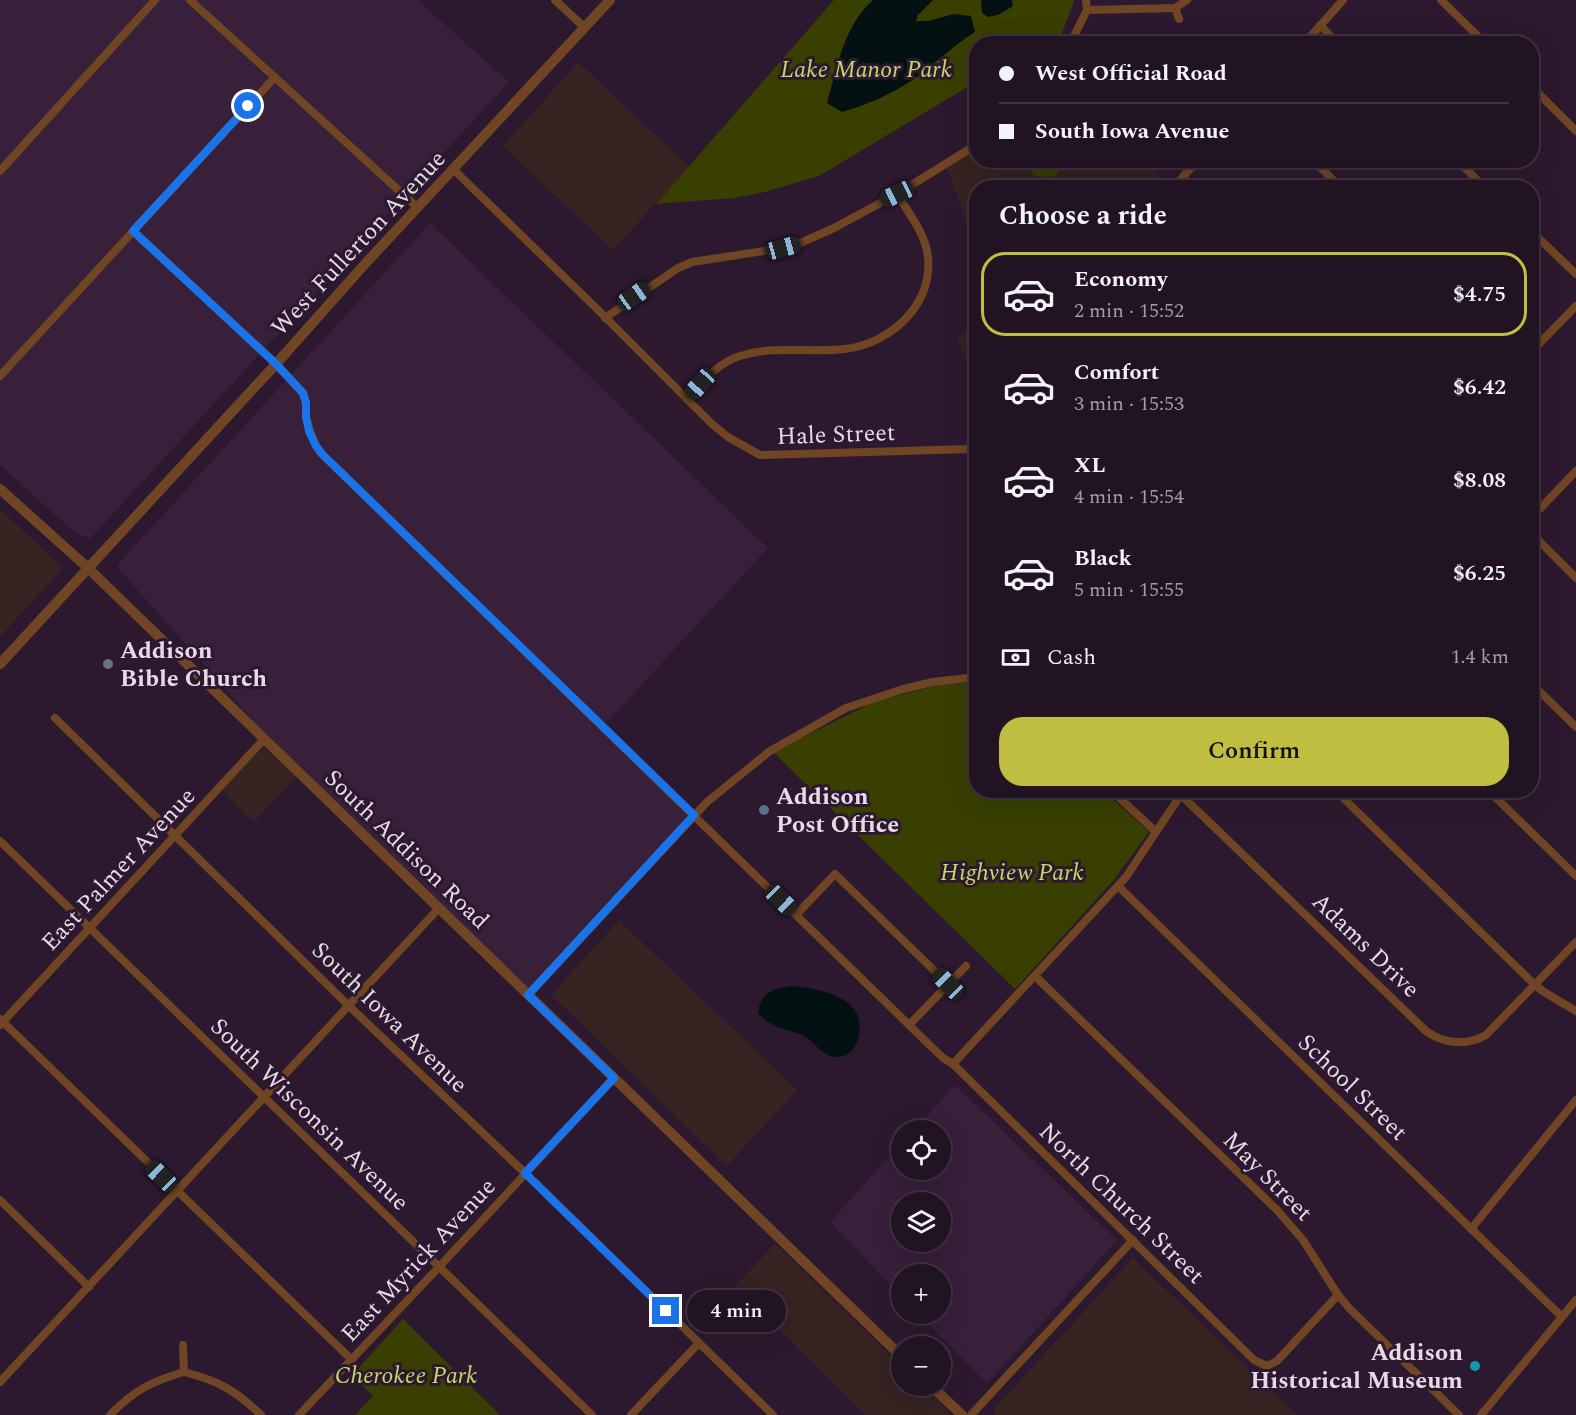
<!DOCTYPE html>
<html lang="en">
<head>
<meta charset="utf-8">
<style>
	body { margin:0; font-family:Spectral,serif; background:#2e2030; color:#f1f3f6; height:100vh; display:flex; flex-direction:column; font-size:22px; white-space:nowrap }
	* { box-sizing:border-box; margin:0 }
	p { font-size:20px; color:#a29ea6 }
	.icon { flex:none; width:33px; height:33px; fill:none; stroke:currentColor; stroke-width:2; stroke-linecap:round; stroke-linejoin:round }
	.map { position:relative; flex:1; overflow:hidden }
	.panel { position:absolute; left:969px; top:180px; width:570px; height:618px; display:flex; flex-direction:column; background:#221323; border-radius:24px; box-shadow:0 6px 24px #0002,0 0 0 2px #3f3241 }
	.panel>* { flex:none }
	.hud { position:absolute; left:969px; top:36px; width:570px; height:132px; border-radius:24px; box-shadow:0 6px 24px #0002,0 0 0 2px #3f3241; display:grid; align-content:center; height:132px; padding:0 30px; background:#221323 }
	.buttons { position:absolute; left:891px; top:1120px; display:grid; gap:12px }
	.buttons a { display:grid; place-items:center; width:60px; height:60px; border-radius:50%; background:#221323; box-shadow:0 6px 24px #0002,0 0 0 2px #3f3241; font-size:30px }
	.end { position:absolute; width:27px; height:27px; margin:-14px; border:8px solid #1a73e8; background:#fff; box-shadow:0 0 0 3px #fff }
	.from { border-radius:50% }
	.bubble { position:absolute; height:42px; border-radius:21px; background:#221323; box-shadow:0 6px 24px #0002,0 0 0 2px #3f3241; font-size:20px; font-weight:600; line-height:42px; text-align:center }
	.car { position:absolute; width:18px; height:36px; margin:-18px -9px; border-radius:8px; box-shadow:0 0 4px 2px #0007; background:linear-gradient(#222 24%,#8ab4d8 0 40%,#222 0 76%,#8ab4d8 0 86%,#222 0) }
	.hud b { display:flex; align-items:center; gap:21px; height:57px; font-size:22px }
	.hud b+b { border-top:2px solid #3f3241 }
	.hud i { width:15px; height:15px; background:#f1f3f6 }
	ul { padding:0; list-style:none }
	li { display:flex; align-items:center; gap:18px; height:84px; margin:0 12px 9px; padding:0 18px; border:3px solid transparent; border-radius:24px }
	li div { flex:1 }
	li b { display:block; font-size:22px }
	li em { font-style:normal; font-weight:600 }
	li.selected { border-color:#bfbe41 }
	li>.icon { width:54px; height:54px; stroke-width:1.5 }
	h2 { padding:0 30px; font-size:27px; line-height:72px }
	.pay { display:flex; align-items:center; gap:15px; height:66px; padding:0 30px; font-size:22px }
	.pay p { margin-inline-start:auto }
	.cta { display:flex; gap:12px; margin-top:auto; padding:12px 30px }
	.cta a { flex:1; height:69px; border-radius:24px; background:#bfbe41; color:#111; font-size:24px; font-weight:600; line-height:69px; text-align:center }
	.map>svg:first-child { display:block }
</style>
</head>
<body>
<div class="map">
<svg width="1576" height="1415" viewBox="0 0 1576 1415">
	<rect width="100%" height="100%" fill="#2d192f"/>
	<!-- commercial -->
	<g fill="#362322">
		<polygon points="578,62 689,167 613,250 503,146"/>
		<polygon points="0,509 63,568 0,637"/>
		<polygon points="263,742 297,776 254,822 220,789"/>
		<polygon points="619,920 797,1090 727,1166 551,995"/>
		<polygon points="775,1244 901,1366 902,1386 922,1386 952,1415 865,1415 735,1286"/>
		<polygon points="1133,1258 1297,1415 994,1415 994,1409"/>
	</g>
	<!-- built -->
	<g fill="#381f3a" fill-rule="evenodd">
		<polygon points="0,0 420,0 419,1 509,82 90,539 74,532 0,465"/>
		<polygon points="430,223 768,548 601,729 690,815 529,990 267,736 118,568 118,564"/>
		<path d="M 955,1085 L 1117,1240 L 987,1384 L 919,1314 L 940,1314 L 940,1275 L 902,1275 L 901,1296 L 830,1222 L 901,1144 L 902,1170 L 940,1170 L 940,1131 L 913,1131 ZM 902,1203 L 940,1203 L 940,1242 L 902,1242 Z"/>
	</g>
	<!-- education -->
	<g fill="#362321">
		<polygon points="976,148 976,160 1143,161 1170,186 976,188 976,249 946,165"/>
		<polygon points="976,319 976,379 957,340"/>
	</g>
	<!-- green -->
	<g fill="#383f01">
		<polygon points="834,0 1074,0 1074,2 1058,43 976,44 976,82 819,176 765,192 734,198 656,204"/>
		<path d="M 1026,161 L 1059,161 L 1061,168 C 1056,180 1044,177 1034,175 Z"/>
		<polygon points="976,682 976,790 1104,791 1149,832 1113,881 1015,989 773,752 876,701 939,685"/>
		<polygon points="403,1319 500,1415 355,1415 373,1396 352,1375"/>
	</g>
	<!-- water -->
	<g fill="#031112">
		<path d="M 873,0 L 933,0 L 918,15 L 916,21 L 928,21 L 954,14 L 971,16 L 975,32 C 952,46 933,66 911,81 C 890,95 866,105 842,112 L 827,103 C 837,68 844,25 873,0 Z"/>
		<polygon points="981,0 1012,0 1013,6 998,15 988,17 982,13"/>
		<path d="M 794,986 C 812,988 841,993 853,1008 C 866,1022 859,1059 836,1057 C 821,1056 815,1041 802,1035 C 786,1029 769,1027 758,1013 C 761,990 774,989 794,986 Z"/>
	</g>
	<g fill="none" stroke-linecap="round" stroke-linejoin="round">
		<!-- minor -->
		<g stroke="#6f4523" stroke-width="8">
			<polyline points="190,0 418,208"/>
			<polyline points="555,0 585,28"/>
			<polyline points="1441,0 1486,44"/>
			<polyline points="1175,8 1179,19"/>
			<polyline points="1087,10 1175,8 1187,0"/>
			<polyline points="1320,25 1338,44"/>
			<polyline points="1070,44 1087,10 1086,0"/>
			<polyline points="1304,44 1343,0"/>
			<polyline points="1532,87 1576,131"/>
			<polyline points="1313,160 1341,188"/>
			<polyline points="1457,160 1485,188"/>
			<polyline points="454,170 593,305 712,424 728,437 760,455 972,449"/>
			<polyline points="0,171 155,0"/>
			<polyline points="1183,177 1193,188"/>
			<polyline points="1173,188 1198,160"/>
			<polyline points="133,231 276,364 303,393 306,403 306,417 310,431 316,446 322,454 943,1058 953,1064 1254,1360 1267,1366 1277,1361 1338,1295"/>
			<polyline points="1532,232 1576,274"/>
			<polyline points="605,318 678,268 692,262 783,248 798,244 834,228 897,194 976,145"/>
			<polyline points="1532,351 1576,306"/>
			<polyline points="0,376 275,77"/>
			<polyline points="976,395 972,403 971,413 976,546"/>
			<path d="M 687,399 C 703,382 717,363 740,356 C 774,345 811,353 845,349 C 893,343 937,301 927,251 C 923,231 908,212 897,194"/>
			<polyline points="1532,517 1576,471"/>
			<polyline points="1532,534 1576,578"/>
			<polyline points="1532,684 1576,727"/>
			<polyline points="55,718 349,1006 525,1173 773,1415"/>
			<polyline points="1111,790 1156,832"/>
			<polyline points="1335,790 1535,985 1544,992 1576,1011"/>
			<polyline points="1488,790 1576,876"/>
			<path d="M 1181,795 L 1426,1031 C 1444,1044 1467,1046 1486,1035 L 1576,942"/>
			<polyline points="0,841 592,1415"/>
			<polyline points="1118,886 1561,1316"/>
			<polyline points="796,915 835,874 948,984"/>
			<polyline points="1035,976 1277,1210 1303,1240 1338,1295 1350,1309 1459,1415"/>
			<polyline points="528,995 707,802 770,751 846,708 903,689 933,682 976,677"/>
			<polyline points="0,1019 352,1360"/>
			<polyline points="0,1025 264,739"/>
			<polyline points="909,1025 966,966"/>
			<polyline points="953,1064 1126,877 1184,790"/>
			<polyline points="0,1200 89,1287"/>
			<polyline points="1471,1229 1576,1100"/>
			<path d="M 183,1345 L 184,1372 C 219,1381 235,1390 261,1415"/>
			<polyline points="0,1382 439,908"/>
			<path d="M 110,1415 C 133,1391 152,1381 184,1372"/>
			<polyline points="299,1415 439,1267 614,1078"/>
			<polyline points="631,1415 699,1343"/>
			<polyline points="971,1415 1133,1240"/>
			<polyline points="1481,1415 1576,1300"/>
		</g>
		<!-- tertiary -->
		<g stroke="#6f4523" stroke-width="10">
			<polyline points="0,489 88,568 902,1357"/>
			<polyline points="0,664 276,364 364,265 610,0"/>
			<polyline points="931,1386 962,1415"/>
		</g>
	</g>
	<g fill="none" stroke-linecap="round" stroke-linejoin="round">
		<!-- route -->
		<polyline stroke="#1a73e8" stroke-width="8" points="248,106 133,231 276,364 303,393 306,403 306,417 309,431 316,446 322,454 694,815 528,995 614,1078 525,1173 666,1311"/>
	</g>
	<!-- markers -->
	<circle fill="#6b7280" stroke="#2d192f" stroke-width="2" cx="108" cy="664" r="6"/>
	<circle fill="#5c6f8a" stroke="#2d192f" stroke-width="2" cx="764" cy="810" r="6"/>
	<circle fill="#0f9aa8" stroke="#2d192f" stroke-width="2" cx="1475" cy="1366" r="6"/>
	<g text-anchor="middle" stroke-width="6" stroke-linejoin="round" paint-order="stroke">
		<!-- park labels -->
		<g font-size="24" font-style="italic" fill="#c5d769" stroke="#2d192f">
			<text x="866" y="77">Lake Manor Park</text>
			<text x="1012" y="880">Highview Park</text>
			<text x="406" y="1383">Cherokee Park</text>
		</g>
		<!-- street labels -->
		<g font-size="24" fill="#e7dae8" stroke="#2d192f">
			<text transform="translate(358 243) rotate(-47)" y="8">West Fullerton Avenue</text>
			<text transform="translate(836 434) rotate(-2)" y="8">Hale Street</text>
			<text transform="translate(407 849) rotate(44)" y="8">South Addison Road</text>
			<text transform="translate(118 869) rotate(-47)" y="8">East Palmer Avenue</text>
			<text transform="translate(1366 945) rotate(44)" y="8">Adams Drive</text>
			<text transform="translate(390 1017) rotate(44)" y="8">South Iowa Avenue</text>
			<text transform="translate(1353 1087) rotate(44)" y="8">School Street</text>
			<text transform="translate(310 1114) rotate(44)" y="8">South Wisconsin Avenue</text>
			<text transform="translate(1268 1176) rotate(45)" y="8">May Street</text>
			<text transform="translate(1122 1203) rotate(44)" y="8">North Church Street</text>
			<text transform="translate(418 1260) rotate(-47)" y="8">East Myrick Avenue</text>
		</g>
		<!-- poi labels -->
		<g font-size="24" font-weight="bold" fill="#e7dae8" stroke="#2d192f" text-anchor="start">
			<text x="120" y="658">Addison<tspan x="120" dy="28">Bible Church</tspan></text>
			<text x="776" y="804">Addison<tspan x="776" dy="28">Post Office</tspan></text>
			<text x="1463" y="1360" text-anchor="end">Addison<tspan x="1463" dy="28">Historical Museum</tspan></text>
		</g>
	</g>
</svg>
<div class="buttons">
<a><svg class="icon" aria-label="locate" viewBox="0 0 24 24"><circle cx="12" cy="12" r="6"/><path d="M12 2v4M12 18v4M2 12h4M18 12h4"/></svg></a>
<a><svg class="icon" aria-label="layers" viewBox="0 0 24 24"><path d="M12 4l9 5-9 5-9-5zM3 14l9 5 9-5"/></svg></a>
<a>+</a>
<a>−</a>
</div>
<i class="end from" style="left:248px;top:106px"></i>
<i class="end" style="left:666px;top:1311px"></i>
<div class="bubble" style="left:687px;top:1290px;width:99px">4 min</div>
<i class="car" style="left:897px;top:194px;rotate:245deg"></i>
<i class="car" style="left:783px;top:248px;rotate:75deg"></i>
<i class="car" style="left:634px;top:296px;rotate:55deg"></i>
<i class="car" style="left:700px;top:384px;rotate:222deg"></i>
<i class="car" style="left:781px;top:900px;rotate:134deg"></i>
<i class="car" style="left:948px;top:984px;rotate:315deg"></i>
<i class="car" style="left:161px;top:1176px;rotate:314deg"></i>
<div class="hud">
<b><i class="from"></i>West Official Road</b>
<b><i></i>South Iowa Avenue</b>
</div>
<section class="panel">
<h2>Choose a ride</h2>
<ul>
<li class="selected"><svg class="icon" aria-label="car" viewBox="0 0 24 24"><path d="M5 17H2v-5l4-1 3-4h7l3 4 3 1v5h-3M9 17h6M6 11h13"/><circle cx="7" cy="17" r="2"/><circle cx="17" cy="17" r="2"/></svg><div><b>Economy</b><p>2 min · 15:52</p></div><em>$4.75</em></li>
<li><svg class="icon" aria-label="car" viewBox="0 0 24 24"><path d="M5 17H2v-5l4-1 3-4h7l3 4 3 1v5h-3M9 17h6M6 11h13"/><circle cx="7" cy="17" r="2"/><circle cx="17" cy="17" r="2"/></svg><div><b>Comfort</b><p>3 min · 15:53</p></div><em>$6.42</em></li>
<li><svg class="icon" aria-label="car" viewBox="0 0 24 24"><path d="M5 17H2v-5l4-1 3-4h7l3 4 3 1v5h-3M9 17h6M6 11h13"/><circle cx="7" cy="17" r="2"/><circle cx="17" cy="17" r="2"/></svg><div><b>XL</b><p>4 min · 15:54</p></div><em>$8.08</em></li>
<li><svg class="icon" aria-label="car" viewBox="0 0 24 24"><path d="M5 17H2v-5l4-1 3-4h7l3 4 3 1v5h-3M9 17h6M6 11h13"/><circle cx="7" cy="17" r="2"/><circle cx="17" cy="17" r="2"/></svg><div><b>Black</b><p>5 min · 15:55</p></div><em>$6.25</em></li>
</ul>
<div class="pay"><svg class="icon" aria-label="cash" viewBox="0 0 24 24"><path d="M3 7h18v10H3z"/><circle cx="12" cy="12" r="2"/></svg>Cash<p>1.4 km</p></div>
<div class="cta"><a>Confirm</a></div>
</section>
</div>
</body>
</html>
